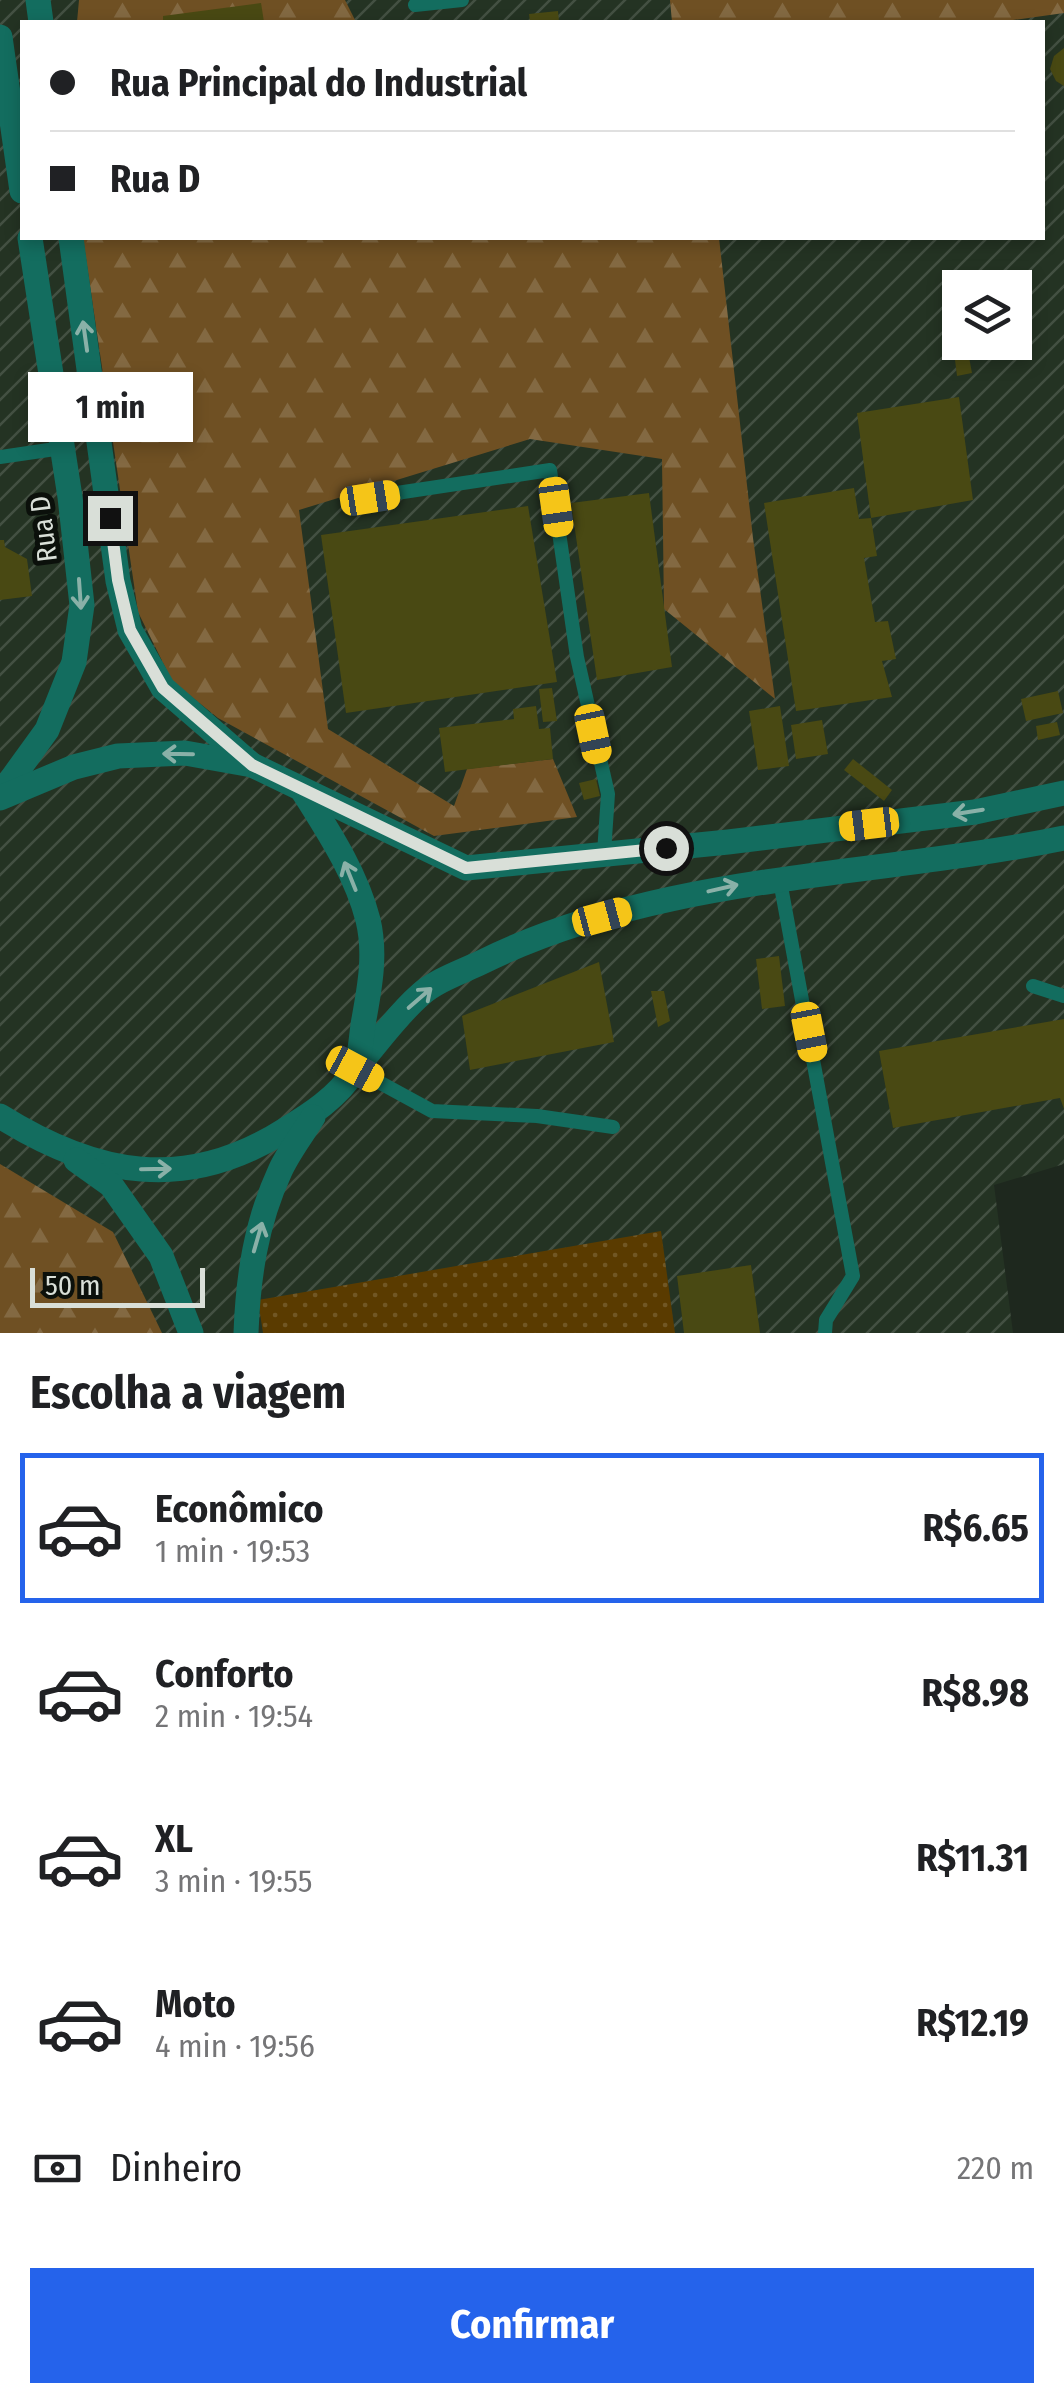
<!DOCTYPE html>
<html lang="pt">
<head>
<meta charset="utf-8">
<style>
	body { margin:0; font-family:"Fira Sans Condensed",sans-serif; background:#f6f6f6; color:#202124; height:100vh; display:flex; flex-direction:column; font-size:38px; white-space:nowrap }
	* { box-sizing:border-box; margin:0 }
	p { font-size:32px; color:#757577 }
	.icon { flex:none; width:55px; height:55px; fill:none; stroke:currentColor; stroke-width:2; stroke-linecap:round; stroke-linejoin:round }
	.map { position:relative; height:1333px; overflow:hidden }
	.side { display:flex; flex-direction:column; background:#fff; flex:1 }
	.side>* { flex:none }
	.top-card { position:absolute; left:20px; top:20px; width:1025px; height:220px; border-radius:0px; box-shadow:0 5px 15px #0003; display:grid; align-content:center; height:220px; padding:0 30px; background:#fff }
	.tools { position:absolute; left:942px; top:270px; display:grid; gap:20px }
	.tools a { display:grid; place-items:center; width:90px; height:90px; border-radius:0px; background:#fff; box-shadow:0 5px 15px #0003; font-size:50px }
	.scale { position:absolute; left:30px; bottom:25px; width:175px; box-sizing:border-box; padding-left:10px; border:5px solid #d9dfd8; border-top:0; font-size:28px; line-height:35px; white-space:nowrap; color:#d9dfd8; -webkit-text-stroke:8px #0b100b; paint-order:stroke }
	.end { position:absolute; width:45px; height:45px; margin:-22px; border:12px solid #d9dfd8; background:#111; box-shadow:0 0 0 5px #111 }
	.from { border-radius:50% }
	.bubble { position:absolute; height:70px; border-radius:0px; background:#fff; box-shadow:0 5px 15px #0003; font-size:32px; font-weight:700; line-height:70px; text-align:center }
	.car { position:absolute; width:30px; height:60px; margin:-30px -15px; border-radius:12px; box-shadow:0 0 8px 2px #0007; background:linear-gradient(#f5c518 24%,#345 0 40%,#f5c518 0 76%,#345 0 86%,#f5c518 0) }
	.top-card b { display:flex; align-items:center; gap:35px; height:95px; font-size:38px }
	.top-card b+b { border-top:2px solid #e0e0e0 }
	.top-card i { width:25px; height:25px; background:#202124 }
	ul { padding:0; list-style:none }
	li { display:flex; align-items:center; gap:30px; height:150px; margin:0 20px 15px; padding:0 10px; border:5px solid transparent; border-radius:0px }
	li div { flex:1 }
	li b { display:block; font-size:38px }
	li em { font-style:normal; font-weight:700 }
	li.on { border-color:#2563eb }
	li>.icon { width:90px; height:90px; stroke-width:1.5 }
	h2 { padding:0 30px; font-size:45px; line-height:120px }
	.pay { display:flex; align-items:center; gap:25px; height:110px; padding:0 30px; font-size:38px }
	.pay p { margin-inline-start:auto }
	.primary-button { display:flex; gap:20px; margin-top:auto; padding:20px 30px }
	.primary-button a { flex:1; height:115px; border-radius:0px; background:#2563eb; color:#fff; font-size:40px; font-weight:700; line-height:115px; text-align:center }
	.map>svg:first-child { display:block }
</style>
</head>
<body>
<div class="map">
<svg width="1064" height="1333" viewBox="0 0 1064 1333">
	<defs>
		<pattern id="industrial-furrows" width="10" height="10" patternUnits="userSpaceOnUse" patternTransform="scale(2.5)"><rect width="10" height="10" fill="#243323"/><path d="M-1 1l2-2M0 10L10 0M9 11l2-2" fill="none" stroke="#435042"/></pattern>
		<pattern id="grass-dots" width="8" height="8" patternUnits="userSpaceOnUse" patternTransform="scale(2.5)"><rect width="8" height="8" fill="#5a3b00"/><path d="M2 2h.1M6 6h.1" fill="none" stroke="#715724" stroke-width="1.8" stroke-linecap="round"/></pattern>
		<pattern id="forest-firs" width="22" height="20" patternUnits="userSpaceOnUse" patternTransform="scale(2.5)"><rect width="22" height="20" fill="#6f5023"/><path d="M5 1l3.5 6h-7zM16 11l3.5 6h-7z" fill="#836942"/></pattern>
	</defs>
	<rect width="100%" height="100%" fill="#1e281e"/>
	<!-- industrial -->
	<path fill="url(#industrial-furrows)" fill-rule="evenodd" d="M 0,0 L 1064,0 L 1064,1164 L 994,1185 L 1013,1333 L 0,1333 ZM 22,22 L 1042,22 L 1042,238 L 22,238 ZM 960,288 L 1015,288 L 1015,342 L 960,342 Z"/>
	<!-- grass -->
	<polygon fill="url(#grass-dots)" points="661,1231 675,1333 263,1333 258,1300"/>
	<!-- forest -->
	<g fill="url(#forest-firs)">
		<polygon points="79,0 345,0 356,22 77,22"/>
		<polygon points="670,0 1064,0 1064,13 999,22 672,22"/>
		<polygon points="83,238 719,238 753,538 775,699 664,609 662,459 530,439 299,510 328,729 454,806 467,769 553,759 577,817 434,836 218,718 172,681 138,612"/>
		<polygon points="0,1164 113,1232 162,1333 0,1333"/>
	</g>
	<!-- building -->
	<g fill="#494913">
		<polygon points="261,3 264,22 163,22 163,16"/>
		<polygon points="558,11 559,22 530,22 529,14"/>
		<polygon points="1064,48 1064,86 1056,81 1050,69 1054,56"/>
		<polygon points="969,357 972,373 957,376 955,360"/>
		<polygon points="959,397 973,500 871,518 857,413"/>
		<polygon points="854,488 859,519 871,518 877,556 864,558 875,622 888,621 896,659 882,661 892,697 796,711 764,503"/>
		<polygon points="649,493 672,667 597,680 571,503"/>
		<polygon points="528,506 557,682 346,713 321,535"/>
		<polygon points="0,540 4,540 5,547 27,559 32,596 0,600"/>
		<polygon points="552,688 557,721 543,722 539,689"/>
		<polygon points="1058,691 1063,713 1026,721 1021,699"/>
		<polygon points="536,706 539,729 550,728 553,759 445,772 439,728 514,719 513,709"/>
		<polygon points="780,706 789,766 758,770 749,711"/>
		<polygon points="822,720 828,754 796,759 791,725"/>
		<polygon points="1057,722 1060,735 1038,740 1036,726"/>
		<polygon points="853,759 892,790 884,801 844,770"/>
		<polygon points="596,779 600,796 584,800 579,783"/>
		<polygon points="779,956 785,1006 762,1009 756,959"/>
		<polygon points="599,962 614,1042 470,1070 462,1016"/>
		<polygon points="651,991 664,991 670,1021 658,1027"/>
		<polygon points="1064,1019 1064,1109 1060,1098 893,1128 879,1051"/>
		<polygon points="751,1265 760,1333 684,1333 677,1276"/>
	</g>
	<g fill="none" stroke-linecap="round" stroke-linejoin="round">
		<!-- service -->
		<g stroke="#136d5f" stroke-width="14">
			<polyline points="415,5 462,0"/>
			<polyline points="0,457 62,448"/>
			<polyline points="370,497 550,470 577,657 608,794 604,853"/>
			<polyline points="780,881 853,1276 826,1320 825,1333"/>
			<polyline points="1033,986 1064,996"/>
			<polyline points="355,1069 432,1111 537,1116 613,1127"/>
		</g>
		<!-- minor -->
		<g stroke="#136d5f" stroke-width="25">
			<polyline points="38,0 41,22"/>
			<polyline points="0,37 22,191"/>
			<polyline points="71,238 118,581 130,630 163,688 252,765"/>
			<polyline points="0,795 47,730 74,662 82,605 70,497 30,238"/>
			<polyline points="0,798 74,767 118,756 185,753 252,765 466,868 728,842 975,812 1064,793"/>
			<path d="M 355,1069 C 376,1045 396,1016 420,995 C 435,981 461,972 480,963 C 661,873 870,878 1064,838"/>
			<path d="M 0,1116 C 96,1176 186,1193 285,1130 C 310,1115 338,1097 354,1071 C 361,1058 361,1034 364,1019 C 370,986 376,953 368,920 C 356,873 328,831 303,791"/>
			<polyline points="76,1160 111,1185 161,1256 191,1333"/>
			<path d="M 246,1333 C 248,1277 256,1223 280,1171 C 288,1153 302,1135 313,1117"/>
		</g>
	</g>
	<!-- one-way arrows -->
	<defs><path id="oneway-shaft" d="M-6 0H5M1.5-3L5.5 0L1.5 3" fill="none" stroke-width="1.6" stroke-linecap="round" stroke-linejoin="round" transform="scale(2.5)"/></defs>
	<g stroke="#8ab1a8">
		<use href="#oneway-shaft" transform="translate(85 336) rotate(-98)"/>
		<use href="#oneway-shaft" transform="translate(80 594) rotate(86)"/>
		<use href="#oneway-shaft" transform="translate(178 754) rotate(-179)"/>
		<use href="#oneway-shaft" transform="translate(968 812) rotate(171)"/>
		<use href="#oneway-shaft" transform="translate(350 876) rotate(-112)"/>
		<use href="#oneway-shaft" transform="translate(723 888) rotate(-13)"/>
		<use href="#oneway-shaft" transform="translate(420 998) rotate(-41)"/>
		<use href="#oneway-shaft" transform="translate(156 1169) rotate(-1)"/>
		<use href="#oneway-shaft" transform="translate(258 1237) rotate(-74)"/>
	</g>
	<g fill="none" stroke-linecap="round" stroke-linejoin="round">
		<!-- route -->
		<polyline stroke="#d9dfd8" stroke-width="12" points="110,518 118,580 130,630 163,688 252,765 466,868 666,848"/>
	</g>
	<g text-anchor="middle" stroke-width="10" stroke-linejoin="round" paint-order="stroke">
		<!-- street labels -->
		<g font-size="28" fill="#d9dfd8" stroke="#0b100b">
			<text transform="translate(43 529) rotate(-97)" y="10">Rua D</text>
		</g>
	</g>
</svg>
<div class="tools">
<a><svg class="icon" aria-label="layers" viewBox="0 0 24 24"><path d="M12 4l9 5-9 5-9-5zM3 14l9 5 9-5"/></svg></a>
</div>
<div class="scale">50 m</div>
<i class="end from" style="left:666px;top:848px"></i>
<i class="end" style="left:110px;top:518px"></i>
<div class="bubble" style="left:28px;top:372px;width:165px">1 min</div>
<i class="car" style="left:370px;top:498px;rotate:81deg"></i>
<i class="car" style="left:556px;top:507px;rotate:172deg"></i>
<i class="car" style="left:593px;top:734px;rotate:168deg"></i>
<i class="car" style="left:869px;top:824px;rotate:263deg"></i>
<i class="car" style="left:602px;top:917px;rotate:75deg"></i>
<i class="car" style="left:809px;top:1032px;rotate:169deg"></i>
<i class="car" style="left:355px;top:1069px;rotate:118deg"></i>
<div class="top-card">
<b><i class="from"></i>Rua Principal do Industrial</b>
<b><i></i>Rua D</b>
</div>
</div>
<section class="side">
<h2>Escolha a viagem</h2>
<ul>
<li class="on"><svg class="icon" aria-label="car" viewBox="0 0 24 24"><path d="M5 17H2v-5l4-1 3-4h7l3 4 3 1v5h-3M9 17h6M6 11h13"/><circle cx="7" cy="17" r="2"/><circle cx="17" cy="17" r="2"/></svg><div><b>Econômico</b><p>1 min · 19:53</p></div><em>R$6.65</em></li>
<li><svg class="icon" aria-label="car" viewBox="0 0 24 24"><path d="M5 17H2v-5l4-1 3-4h7l3 4 3 1v5h-3M9 17h6M6 11h13"/><circle cx="7" cy="17" r="2"/><circle cx="17" cy="17" r="2"/></svg><div><b>Conforto</b><p>2 min · 19:54</p></div><em>R$8.98</em></li>
<li><svg class="icon" aria-label="car" viewBox="0 0 24 24"><path d="M5 17H2v-5l4-1 3-4h7l3 4 3 1v5h-3M9 17h6M6 11h13"/><circle cx="7" cy="17" r="2"/><circle cx="17" cy="17" r="2"/></svg><div><b>XL</b><p>3 min · 19:55</p></div><em>R$11.31</em></li>
<li><svg class="icon" aria-label="car" viewBox="0 0 24 24"><path d="M5 17H2v-5l4-1 3-4h7l3 4 3 1v5h-3M9 17h6M6 11h13"/><circle cx="7" cy="17" r="2"/><circle cx="17" cy="17" r="2"/></svg><div><b>Moto</b><p>4 min · 19:56</p></div><em>R$12.19</em></li>
</ul>
<div class="pay"><svg class="icon" aria-label="cash" viewBox="0 0 24 24"><path d="M3 7h18v10H3z"/><circle cx="12" cy="12" r="2"/></svg>Dinheiro<p>220 m</p></div>
<div class="primary-button"><a>Confirmar</a></div>
</section>
</body>
</html>
